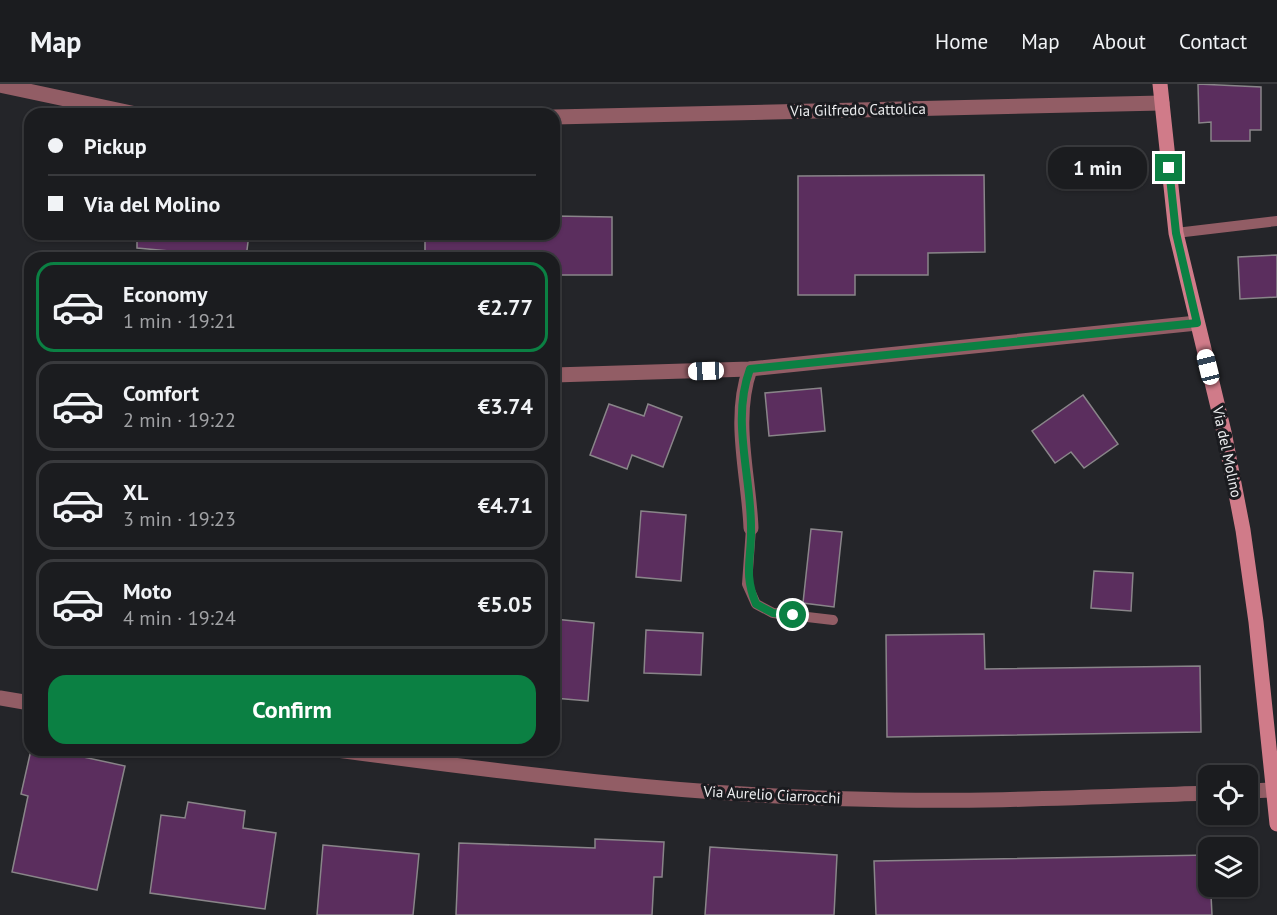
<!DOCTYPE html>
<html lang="en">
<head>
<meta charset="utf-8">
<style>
	body { margin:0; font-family:"PT Sans",sans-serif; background:#242528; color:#f1f3f6; height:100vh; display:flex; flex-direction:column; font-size:22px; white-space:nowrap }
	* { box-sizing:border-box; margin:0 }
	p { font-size:20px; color:#a0a1a4 }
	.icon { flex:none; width:33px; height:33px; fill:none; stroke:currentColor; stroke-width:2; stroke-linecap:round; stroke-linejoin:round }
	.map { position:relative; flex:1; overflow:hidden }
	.side { position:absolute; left:24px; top:168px; width:536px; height:504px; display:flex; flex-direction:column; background:#1b1c1f; border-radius:18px; box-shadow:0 2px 4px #0004,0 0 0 2px #393a3d }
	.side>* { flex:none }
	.hud { position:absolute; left:24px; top:24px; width:536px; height:132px; border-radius:18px; box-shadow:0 2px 4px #0004,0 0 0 2px #393a3d; display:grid; align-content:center; height:132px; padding:0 24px; background:#1b1c1f }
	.controls { position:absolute; left:1198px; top:681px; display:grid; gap:12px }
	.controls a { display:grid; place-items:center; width:60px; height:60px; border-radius:12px; background:#1b1c1f; box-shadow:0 2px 4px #0004,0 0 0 2px #393a3d; font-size:30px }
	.end { position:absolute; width:27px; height:27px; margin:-14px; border:8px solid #0b8043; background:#fff; box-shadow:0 0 0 3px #fff }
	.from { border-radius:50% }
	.bubble { position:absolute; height:42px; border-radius:18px; background:#1b1c1f; box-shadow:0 2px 4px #0004,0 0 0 2px #393a3d; font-size:20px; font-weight:700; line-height:42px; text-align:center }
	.car { position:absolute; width:18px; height:36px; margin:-18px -9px; border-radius:8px; box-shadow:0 0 4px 2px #0007; background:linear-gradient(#fff 24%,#345 0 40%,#fff 0 76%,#345 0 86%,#fff 0) }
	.hud b { display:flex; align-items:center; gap:21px; height:57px; font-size:22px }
	.hud b+b { border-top:2px solid #393a3d }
	.hud i { width:15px; height:15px; background:#f1f3f6 }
	ul { padding:10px 0 0; list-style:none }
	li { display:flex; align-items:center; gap:18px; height:90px; margin:0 12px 9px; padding:0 12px; border:3px solid #393a3d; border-radius:18px }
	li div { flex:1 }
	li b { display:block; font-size:22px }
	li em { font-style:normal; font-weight:700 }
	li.on { border-color:#0b8043 }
	li>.icon { width:54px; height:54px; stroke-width:1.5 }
	.cta { display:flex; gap:12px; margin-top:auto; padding:12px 24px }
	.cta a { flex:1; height:69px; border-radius:18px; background:#0b8043; color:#fff; font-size:24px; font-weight:700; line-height:69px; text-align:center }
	header { display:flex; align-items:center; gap:36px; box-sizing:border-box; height:84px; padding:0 30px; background:#1b1c1f; border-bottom:2px solid #393a3d }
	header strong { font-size:28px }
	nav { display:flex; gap:33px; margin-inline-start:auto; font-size:21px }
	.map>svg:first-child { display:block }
</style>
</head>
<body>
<header>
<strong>Map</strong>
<nav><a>Home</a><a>Map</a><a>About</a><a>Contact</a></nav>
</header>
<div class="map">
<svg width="1277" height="831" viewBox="0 0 1277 831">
	<rect width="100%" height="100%" fill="#242529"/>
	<!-- building -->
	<g fill="#5b2e5e" stroke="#898589" stroke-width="1.5">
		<polygon points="1198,0 1261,3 1261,46 1250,46 1250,57 1211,57 1211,38 1199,39"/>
		<polygon points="984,91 985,168 928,169 928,191 855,191 855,211 798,211 798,92"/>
		<polygon points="554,132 612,133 612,191 554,191 554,174 425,174 425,150 554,150"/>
		<polygon points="137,150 249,150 246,174 137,164"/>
		<polygon points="1277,171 1277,213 1240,215 1238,173"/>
		<polygon points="821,304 825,347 769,352 765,309"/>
		<polygon points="1083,311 1118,360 1084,384 1071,368 1055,379 1032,347"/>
		<polygon points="609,320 644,332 648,320 682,333 663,383 632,371 627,385 590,371"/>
		<polygon points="641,427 686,431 681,497 636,493"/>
		<polygon points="811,445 842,448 834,523 803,519"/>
		<polygon points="1094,487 1133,489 1131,527 1091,524"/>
		<polygon points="554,535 594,539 588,617 554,614"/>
		<polygon points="646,546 703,549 701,591 644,589"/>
		<polygon points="984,550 985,585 1200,582 1201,648 887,653 886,551"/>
		<polygon points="31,666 51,666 125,682 97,806 12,788 28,712 21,710"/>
		<polygon points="188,718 245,727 243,744 276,749 265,825 150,809 161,731 185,734"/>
		<polygon points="595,755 664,758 662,793 654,793 652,831 456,831 459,759 595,764"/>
		<polygon points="323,761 419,770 413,831 317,831"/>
		<polygon points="710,763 837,771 834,831 705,831"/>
		<polygon points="1209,771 1212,831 876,831 874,777"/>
	</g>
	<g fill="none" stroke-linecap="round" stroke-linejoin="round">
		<!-- lane -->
		<g stroke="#925d65" stroke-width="10">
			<polyline points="1176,149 1277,137"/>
			<polyline points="751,444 747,500 756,520 773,529 833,536"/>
		</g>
		<!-- street -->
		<g stroke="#925d65" stroke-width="15">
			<polyline points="0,1 136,30"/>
			<polyline points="554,33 1162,19"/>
			<path d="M 750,285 C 732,336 749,392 751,444"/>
			<polyline points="554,291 750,285 1197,239"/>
			<polyline points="0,614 30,619"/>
			<path d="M 337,666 C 509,689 682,711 855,715 C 973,719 1091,713 1209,709"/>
			<polyline points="1248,707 1275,706"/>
		</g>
		<!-- secondary -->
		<polyline stroke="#d07b89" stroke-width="15" points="1160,0 1176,149 1224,348 1243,446 1256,538 1277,740"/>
	</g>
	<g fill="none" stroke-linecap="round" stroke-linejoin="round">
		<!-- route -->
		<path stroke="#0b8043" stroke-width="8" d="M 793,531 L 773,529 L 756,520 C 743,488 752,475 751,443 C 751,390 731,336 750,285 L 1197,239 L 1176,149 L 1169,84"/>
	</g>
	<g text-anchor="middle" stroke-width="6" stroke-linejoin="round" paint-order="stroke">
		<!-- street labels -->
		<g font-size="15" fill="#ecedef" stroke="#1a1b1f">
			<text transform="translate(858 26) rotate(-1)" y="5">Via Gilfredo Cattolica</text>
			<text transform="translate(1227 368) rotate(78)" y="5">Via del Molino</text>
			<text transform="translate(772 711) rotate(3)" y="5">Via Aurelio Ciarrocchi</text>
		</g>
	</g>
</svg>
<div class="controls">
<a><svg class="icon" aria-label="locate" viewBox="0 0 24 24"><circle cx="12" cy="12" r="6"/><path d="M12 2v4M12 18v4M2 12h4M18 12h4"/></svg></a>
<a><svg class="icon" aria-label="layers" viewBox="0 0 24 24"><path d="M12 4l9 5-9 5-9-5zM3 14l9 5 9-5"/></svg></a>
</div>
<i class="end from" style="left:793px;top:531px"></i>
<i class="end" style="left:1169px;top:84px"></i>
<div class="bubble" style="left:1048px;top:63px;width:99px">1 min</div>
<i class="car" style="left:1208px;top:283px;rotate:346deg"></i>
<i class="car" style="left:706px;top:287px;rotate:268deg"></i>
<div class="hud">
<b><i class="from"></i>Pickup</b>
<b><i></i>Via del Molino</b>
</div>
<section class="side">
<ul>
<li class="on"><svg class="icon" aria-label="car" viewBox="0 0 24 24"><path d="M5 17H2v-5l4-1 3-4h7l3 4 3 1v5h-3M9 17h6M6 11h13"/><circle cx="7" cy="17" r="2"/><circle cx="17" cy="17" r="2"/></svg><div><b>Economy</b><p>1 min · 19:21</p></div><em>€2.77</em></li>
<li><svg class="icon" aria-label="car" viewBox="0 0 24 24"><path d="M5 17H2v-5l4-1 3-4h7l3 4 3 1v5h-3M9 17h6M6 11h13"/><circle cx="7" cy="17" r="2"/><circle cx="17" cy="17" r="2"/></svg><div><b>Comfort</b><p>2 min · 19:22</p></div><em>€3.74</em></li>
<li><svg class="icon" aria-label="car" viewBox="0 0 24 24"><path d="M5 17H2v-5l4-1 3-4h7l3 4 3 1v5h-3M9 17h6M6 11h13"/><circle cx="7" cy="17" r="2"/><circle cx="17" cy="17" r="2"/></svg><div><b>XL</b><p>3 min · 19:23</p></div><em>€4.71</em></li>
<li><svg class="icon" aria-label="car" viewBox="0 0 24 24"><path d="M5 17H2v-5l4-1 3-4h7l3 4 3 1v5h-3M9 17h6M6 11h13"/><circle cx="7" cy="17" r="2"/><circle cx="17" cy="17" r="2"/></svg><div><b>Moto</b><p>4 min · 19:24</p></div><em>€5.05</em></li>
</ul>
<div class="cta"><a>Confirm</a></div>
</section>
</div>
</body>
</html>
